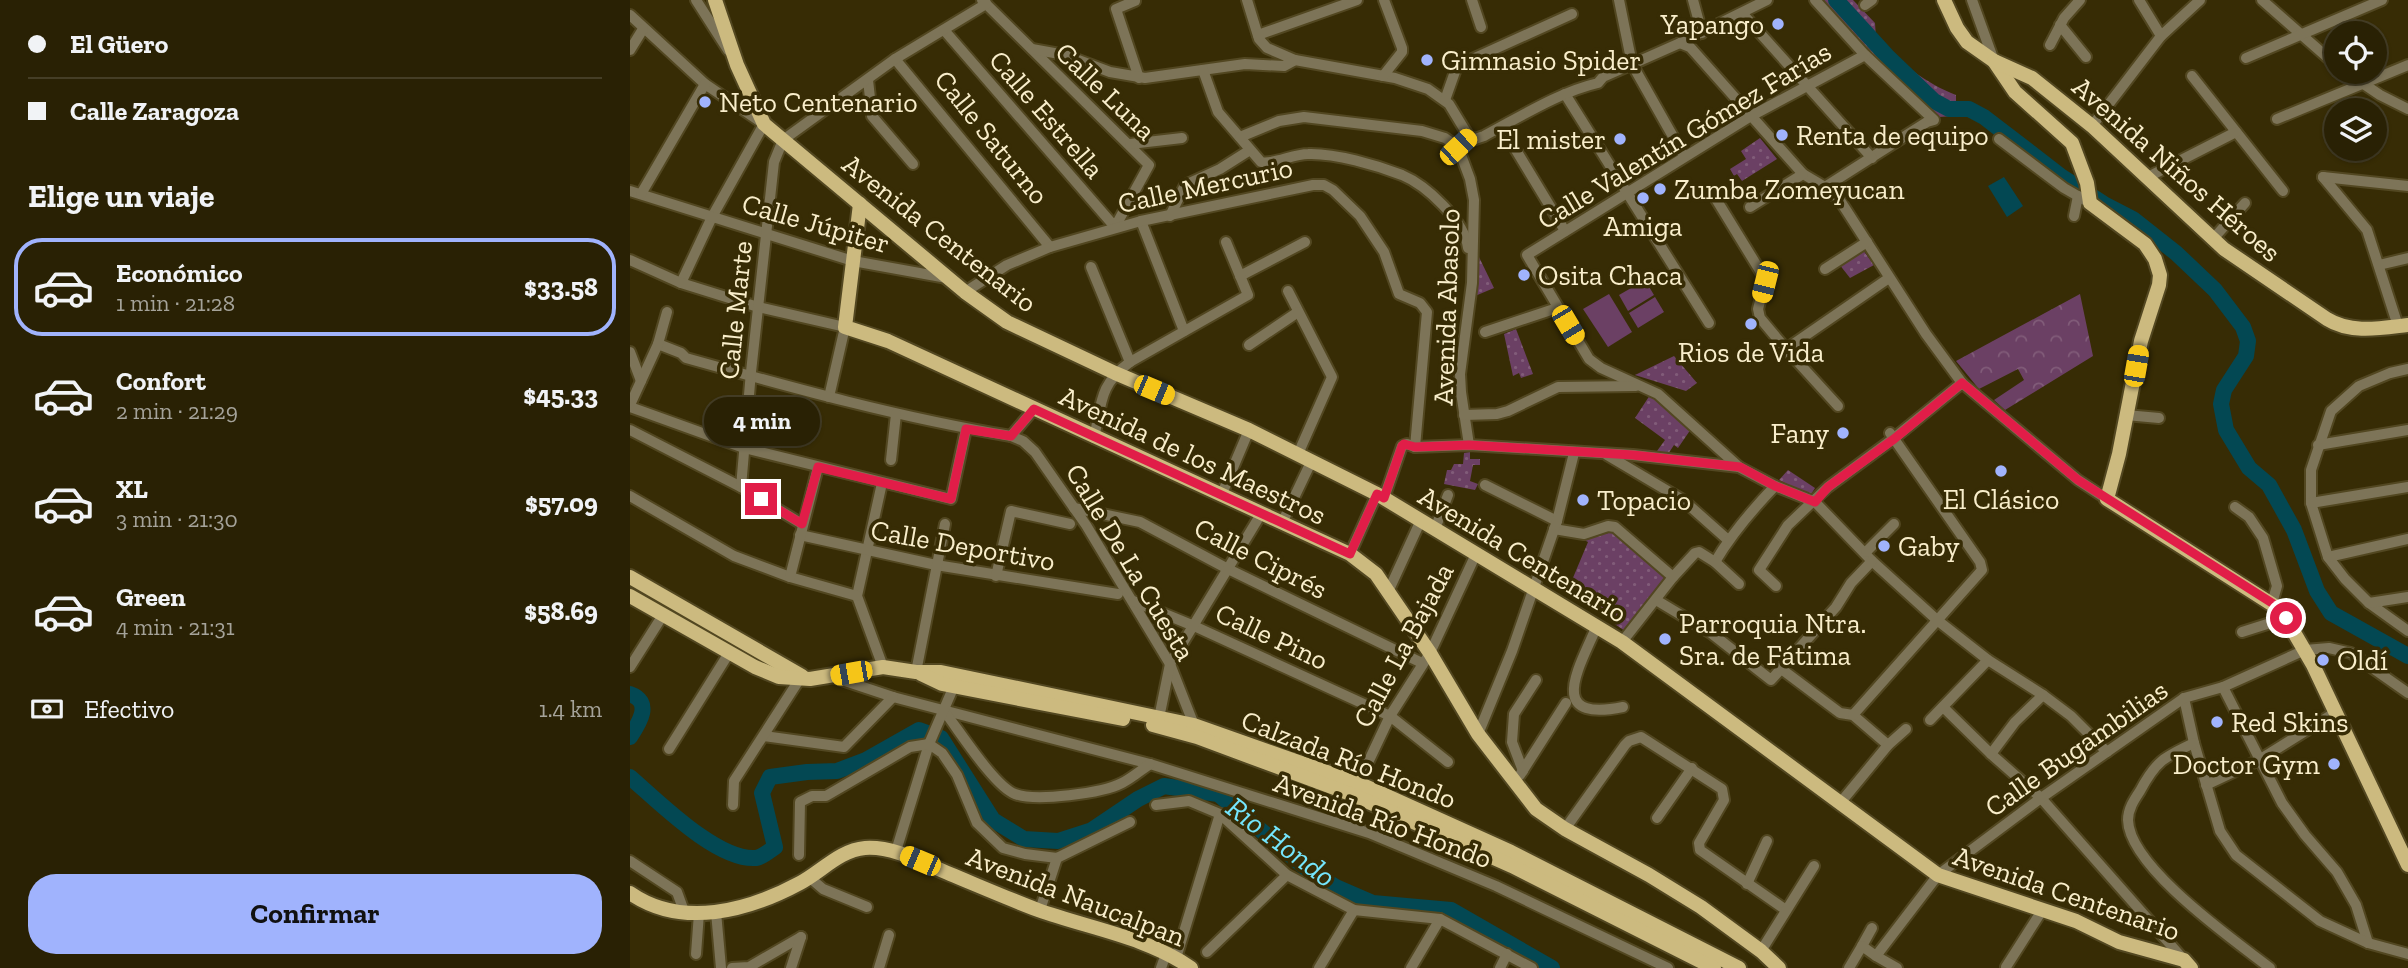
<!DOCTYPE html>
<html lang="es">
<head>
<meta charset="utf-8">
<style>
	body { margin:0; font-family:"Zilla Slab",serif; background:#31290e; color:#f1f3f6; height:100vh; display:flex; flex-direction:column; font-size:26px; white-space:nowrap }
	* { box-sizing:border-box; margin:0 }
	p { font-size:23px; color:#a5a39a }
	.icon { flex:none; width:38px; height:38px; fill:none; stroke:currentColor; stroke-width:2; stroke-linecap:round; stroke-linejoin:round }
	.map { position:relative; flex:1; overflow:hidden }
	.sheet { display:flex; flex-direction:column; background:#292104; width:630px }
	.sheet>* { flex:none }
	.hud { display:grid; align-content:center; height:154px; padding:0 28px; background:#292104 }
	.tools { position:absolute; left:1694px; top:21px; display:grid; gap:14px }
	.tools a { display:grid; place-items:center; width:63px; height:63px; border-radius:50%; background:#292104; box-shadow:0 2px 5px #0004,0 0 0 2px #453e26; font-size:35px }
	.end { position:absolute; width:32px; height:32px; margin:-16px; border:9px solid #e11d48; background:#fff; box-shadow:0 0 0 4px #fff }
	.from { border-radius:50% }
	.bubble { position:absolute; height:49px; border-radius:24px; background:#292104; box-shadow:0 2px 5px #0004,0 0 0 2px #453e26; font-size:23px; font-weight:700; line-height:49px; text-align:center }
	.car { position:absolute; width:21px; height:42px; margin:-21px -10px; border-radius:9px; box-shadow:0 0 5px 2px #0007; background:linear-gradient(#f5c518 24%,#345 0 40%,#f5c518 0 76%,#345 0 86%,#f5c518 0) }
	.hud b { display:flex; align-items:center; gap:24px; height:66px; font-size:26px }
	.hud b+b { border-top:2px solid #453e26 }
	.hud i { width:18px; height:18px; background:#f1f3f6 }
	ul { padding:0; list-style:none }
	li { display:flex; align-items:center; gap:21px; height:98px; margin:0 14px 10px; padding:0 14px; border:4px solid transparent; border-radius:28px }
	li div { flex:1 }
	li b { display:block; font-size:26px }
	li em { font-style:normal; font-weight:700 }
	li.active { border-color:#a0b3fd }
	li>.icon { width:63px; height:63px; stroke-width:1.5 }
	h2 { padding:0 28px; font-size:32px; line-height:84px }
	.pay { display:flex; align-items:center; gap:18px; height:77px; padding:0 28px; font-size:26px }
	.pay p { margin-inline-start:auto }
	.button { display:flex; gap:14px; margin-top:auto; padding:14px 28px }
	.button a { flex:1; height:80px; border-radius:28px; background:#a0b3fd; color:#111; font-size:28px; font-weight:700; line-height:80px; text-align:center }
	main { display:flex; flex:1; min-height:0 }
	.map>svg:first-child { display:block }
</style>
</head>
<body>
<main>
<section class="sheet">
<div class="hud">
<b><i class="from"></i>El Güero</b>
<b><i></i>Calle Zaragoza</b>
</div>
<h2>Elige un viaje</h2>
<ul>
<li class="active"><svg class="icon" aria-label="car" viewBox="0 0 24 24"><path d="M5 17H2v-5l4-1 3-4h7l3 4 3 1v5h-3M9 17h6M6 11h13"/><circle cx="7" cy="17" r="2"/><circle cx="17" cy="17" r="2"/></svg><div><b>Económico</b><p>1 min · 21:28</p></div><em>$33.58</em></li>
<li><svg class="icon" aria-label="car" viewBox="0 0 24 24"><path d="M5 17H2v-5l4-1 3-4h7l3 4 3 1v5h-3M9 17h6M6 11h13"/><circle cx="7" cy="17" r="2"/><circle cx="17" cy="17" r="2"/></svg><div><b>Confort</b><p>2 min · 21:29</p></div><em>$45.33</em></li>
<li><svg class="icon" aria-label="car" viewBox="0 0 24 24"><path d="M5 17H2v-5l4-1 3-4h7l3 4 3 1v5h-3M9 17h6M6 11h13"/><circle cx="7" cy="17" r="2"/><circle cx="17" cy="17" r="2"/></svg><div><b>XL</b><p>3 min · 21:30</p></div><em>$57.09</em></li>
<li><svg class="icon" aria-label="car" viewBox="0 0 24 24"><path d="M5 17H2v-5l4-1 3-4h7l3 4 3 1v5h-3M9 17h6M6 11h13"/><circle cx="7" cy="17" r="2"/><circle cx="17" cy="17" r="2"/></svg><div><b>Green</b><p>4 min · 21:31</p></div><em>$58.69</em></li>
</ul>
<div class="pay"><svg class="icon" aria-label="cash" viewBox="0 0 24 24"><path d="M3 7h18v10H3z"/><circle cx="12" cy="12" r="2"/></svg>Efectivo<p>1.4 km</p></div>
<div class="button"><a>Confirmar</a></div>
</section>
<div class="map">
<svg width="1778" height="968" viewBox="0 0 1778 968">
	<defs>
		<pattern id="grass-dots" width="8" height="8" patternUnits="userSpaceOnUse" patternTransform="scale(1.75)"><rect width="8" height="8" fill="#6b4064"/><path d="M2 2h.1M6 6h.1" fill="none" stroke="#815c79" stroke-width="1.8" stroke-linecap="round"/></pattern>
		<pattern id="forest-crowns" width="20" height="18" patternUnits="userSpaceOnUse" patternTransform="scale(1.75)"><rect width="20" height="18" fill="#6b4064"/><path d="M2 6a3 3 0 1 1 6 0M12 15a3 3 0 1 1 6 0" fill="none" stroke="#815c79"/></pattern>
	</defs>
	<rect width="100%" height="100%" fill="#372c05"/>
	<!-- grass -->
	<g fill="url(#grass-dots)">
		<path d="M 1191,0 L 1223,0 L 1245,23 L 1246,38 C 1267,61 1297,84 1326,95 L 1326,104 L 1340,105 L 1356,113 L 1450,183 L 1449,195 L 1341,115 L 1309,117 L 1300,112 L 1237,51 Z"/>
		<polygon points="1130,138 1147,159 1112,181 1107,174 1104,176 1100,169 1116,159 1111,151"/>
		<polygon points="1233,250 1244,265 1220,278 1209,264"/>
		<polygon points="848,255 864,288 845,296"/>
		<polygon points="886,329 903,374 891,378 889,373 883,376 874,334"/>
		<polygon points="1044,356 1067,383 1056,391 1005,375"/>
		<polygon points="1020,395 1061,429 1048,448 1044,445 1038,454 1027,451 1035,440 1005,418"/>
		<polygon points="840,452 840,459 850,459 850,465 843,465 840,481 848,484 845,490 814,484 817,470 821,470 824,464 833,464 834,453"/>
		<polygon points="1158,470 1185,488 1180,496 1149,480"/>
		<polygon points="983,532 1036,576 995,631 937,592 958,542 952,539"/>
	</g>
	<!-- forest -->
	<polygon fill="url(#forest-crowns)" points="1450,294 1463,356 1375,410 1364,400 1394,380 1388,369 1349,389 1326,361"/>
	<!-- pitch -->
	<g fill="#6b4064">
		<polygon points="1015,280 1024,295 998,311 989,295"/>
		<polygon points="979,294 1002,332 978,347 953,309"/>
		<polygon points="1025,297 1034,312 1008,328 999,313"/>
	</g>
	<!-- water -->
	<polygon fill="#034853" points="1374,177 1393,206 1377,217 1358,186"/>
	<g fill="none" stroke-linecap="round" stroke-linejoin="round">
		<!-- river -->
		<g stroke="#034853" stroke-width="16">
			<polyline points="1206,0 1257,56 1304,101 1319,109 1339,109 1354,117 1432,177 1474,204 1503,219 1546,253 1585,290 1613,327 1618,341 1616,356 1594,390 1591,404 1596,430 1619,468 1639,485 1664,530 1687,591 1701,613 1778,656"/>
			<path d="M 0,694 C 23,702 9,723 0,737"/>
			<path d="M 0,777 C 28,801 87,861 126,858 C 133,857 139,851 145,847 L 132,793 L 140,777 L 177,772 L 207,771 L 236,760 L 289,730 L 311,738 L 363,820 L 394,839 L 428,841 L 462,830 L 508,799 L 534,786 L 588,794 L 678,870 L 706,887 L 743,903 L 821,910 L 922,968"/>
		</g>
		<defs>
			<g id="minor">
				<polyline points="66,0 98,50"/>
				<polyline points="617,0 629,39 637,48 665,60 765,78 798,89 819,104 839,137"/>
				<polyline points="842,0 851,27"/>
				<polyline points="989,0 1002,64 1054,156"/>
				<polyline points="1063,0 1072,33"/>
				<polyline points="1185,0 1235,55 1304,120 1297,122 1195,187"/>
				<polyline points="1342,0 1364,61"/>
				<polyline points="1509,0 1531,36"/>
				<polyline points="1632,0 1706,65"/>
				<polyline points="505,1 486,9 509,78"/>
				<polyline points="1235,5 1242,0"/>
				<polyline points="1112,13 1242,158"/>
				<polyline points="0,15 75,84 134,124 82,217 51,283"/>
				<polyline points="1430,25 1456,57"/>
				<polyline points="314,30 485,227 519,165 352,0"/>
				<polyline points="628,35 727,0"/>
				<polyline points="1050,43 1060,47 1173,174 1195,187 1211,202 1296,334 1332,383 1448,480 1477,499"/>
				<polyline points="1420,45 1434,18 1450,0"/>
				<polyline points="402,49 435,55 480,72 515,78 615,64 654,66 665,60"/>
				<polyline points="0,50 13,29"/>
				<polyline points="1235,55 1121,116 897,255 959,359 971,368 1028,394 1109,467 1145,486 1185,502 1242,561 1307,620 1358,660 1413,695 1441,716 1477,752"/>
				<polyline points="1616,58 1752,0"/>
				<polyline points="265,59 420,247"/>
				<path d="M 573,70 L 588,112 L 631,162 C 643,165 663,154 678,154 C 705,153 746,165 772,175 C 796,185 835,221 838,248"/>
				<polyline points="1716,72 1750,95 1778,109"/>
				<polyline points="753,76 772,52 772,48 754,0"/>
				<polyline points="1562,76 1653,191"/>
				<polyline points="238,80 242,116 283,164"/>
				<polyline points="935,94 1079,323"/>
				<polyline points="815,100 827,66 942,14"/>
				<polyline points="1647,119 1778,65"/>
				<polyline points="1462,126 1531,36 1570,0"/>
				<polyline points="872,127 935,231"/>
				<polyline points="610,137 649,121 674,117 792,131 815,138 828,147 840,179 844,200 842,283 830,374 831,392 839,445"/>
				<path d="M 839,137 L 845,139 L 854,136 C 890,117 929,92 968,83 L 973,77 L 1050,43 L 1137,0"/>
				<polyline points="1369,139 1434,188 1460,203"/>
				<polyline points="500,144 552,138"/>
				<polyline points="1693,177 1737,230 1768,326"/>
				<polyline points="1693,177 1778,186"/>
				<polyline points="1516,178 1606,132"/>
				<polyline points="0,191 223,261 317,278"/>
				<polyline points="11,194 75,84"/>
				<polyline points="1086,199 1132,274 1135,282 1128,309 1130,318 1156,349 1208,406"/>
				<polyline points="1120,207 1173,174"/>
				<polyline points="540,216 555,185 590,169 620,150"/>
				<polyline points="1444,216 1448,196"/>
				<polyline points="511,221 554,331"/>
				<polyline points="1583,239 1615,203"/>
				<polyline points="0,260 51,283 128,307 215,327 199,397"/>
				<polyline points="1749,265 1778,258"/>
				<polyline points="461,267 500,362"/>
				<polyline points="1195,269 1237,242"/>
				<polyline points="610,276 675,242"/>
				<polyline points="658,291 702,377 668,454"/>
				<polyline points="335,292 377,265 420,247 511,221 683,185 694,185 703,190 730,216 754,252 769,294 790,303 797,312 785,447"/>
				<polyline points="855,332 927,308"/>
				<path d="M 28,344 L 51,353 L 56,358 C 163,388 271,418 381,436"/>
				<polyline points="619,345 668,312"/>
				<polyline points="1156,349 1259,278"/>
				<polyline points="0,352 11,381"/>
				<polyline points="1778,369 1760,373 1729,386 1701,411 1681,470 1681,503 1698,557 1715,579 1739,603 1778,631"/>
				<polyline points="0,405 28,344 37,312"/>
				<polyline points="0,407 114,448 321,499 336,429"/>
				<polyline points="404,409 381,436 393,441 405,452 456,525 540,664 564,725"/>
				<polyline points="834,415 867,414 878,411 928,387 1006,386"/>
				<polyline points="1496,415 1529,418"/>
				<polyline points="0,430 111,487 172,524"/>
				<path d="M 464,438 C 472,402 469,385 500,362 L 618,295 L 596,242"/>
				<polyline points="1688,445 1778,430"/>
				<polyline points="977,455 1053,500 1098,540"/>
				<polyline points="261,460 266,414"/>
				<polyline points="252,483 227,596 253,667"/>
				<polyline points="855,485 927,521"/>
				<polyline points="111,487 121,372 144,162 153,140 265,59 356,4 355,0"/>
				<polyline points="0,496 104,556 160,577 227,596"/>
				<polyline points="591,496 619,430"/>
				<polyline points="754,498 772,446 777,444 785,447 839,445 1003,455 1109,467"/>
				<polyline points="1681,503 1778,487"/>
				<polyline points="1605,507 1619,517 1633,538 1647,586 1642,603"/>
				<polyline points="444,508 510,522 598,569 792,663"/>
				<polyline points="652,523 682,460"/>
				<polyline points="805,529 818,495"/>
				<polyline points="924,529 954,534 978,526 985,527 1043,577"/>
				<polyline points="170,535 306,565 488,594"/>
				<polyline points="1236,552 1264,524"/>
				<polyline points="720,554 747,494"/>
				<polyline points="1698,557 1778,539"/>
				<path d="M 1085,562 C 1102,533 1122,510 1145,486"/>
				<polyline points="366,576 381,511 440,524"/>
				<polyline points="160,577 188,467"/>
				<polyline points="1146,586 1129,570 1158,525 1198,487 1263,439 1332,383"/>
				<polyline points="758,592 791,520"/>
				<polyline points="1026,600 1081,633 1141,680 1206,607 1221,583 1242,561"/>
				<polyline points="503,601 564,626 760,716 818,762"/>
				<polyline points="1739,603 1778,597"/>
				<path d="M 966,628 C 949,668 915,723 993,707"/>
				<polyline points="1612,632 1656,618"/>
				<polyline points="992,642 1043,577 1065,553 1069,552 1085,562 1109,584"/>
				<polyline points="0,667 33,615"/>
				<polyline points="1150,668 1210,713 1223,715 1258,745"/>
				<polyline points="286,672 315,524"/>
				<polyline points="200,676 263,697 520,764 739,833 866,886 1038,968"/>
				<polyline points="1593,687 1652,803 1675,835 1707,872 1726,905 1738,943"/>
				<polyline points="1554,698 1564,743 1590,831 1606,855 1690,921 1738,943 1778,954"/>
				<polyline points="1313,707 1361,754 1411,798 1554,960"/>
				<path d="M 314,711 C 329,730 364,786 385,794 C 406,802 473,793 492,783 C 502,778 511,770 520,764"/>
				<polyline points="1223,715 1352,570 1350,562 1260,433"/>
				<polyline points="1300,720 1358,660"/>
				<polyline points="528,723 540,664 631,514"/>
				<polyline points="848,734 882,651 927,521 944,453"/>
				<polyline points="134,736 214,747 263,697"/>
				<path d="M 1564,743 C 1534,757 1526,761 1510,791 C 1504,800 1498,809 1498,820 C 1499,867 1604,940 1640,968"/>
				<polyline points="39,749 99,653"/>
				<polyline points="1361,754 1385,722 1413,695"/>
				<polyline points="893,771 882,742 884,714 906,680"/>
				<polyline points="890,775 936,703"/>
				<polyline points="1576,785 1629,760 1706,712"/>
				<polyline points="726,788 760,716 800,653 846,554"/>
				<polyline points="1211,802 1258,745 1276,729"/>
				<polyline points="103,805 104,781 169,680"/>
				<polyline points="526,805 559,801 590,814 657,875 724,910 810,919 902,968"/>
				<polyline points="1027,818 1062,768"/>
				<polyline points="935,829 995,745 999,741 1011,737 1092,789 1094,800 1069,843 1070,850 1156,910"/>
				<polyline points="266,851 299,744 324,686"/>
				<polyline points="169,855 170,802 182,796 196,796 280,747 299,744 312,753 327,775 347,823 373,848 395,854 427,858 500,822"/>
				<polyline points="0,861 47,892 55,914"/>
				<polyline points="179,877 193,889 237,907"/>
				<polyline points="1117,884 1137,841"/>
				<polyline points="410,910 427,858"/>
				<polyline points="86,912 91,968"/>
				<polyline points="1232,946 1242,928"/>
				<polyline points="1131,951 1184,866"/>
				<polyline points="577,952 657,875"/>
				<polyline points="66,954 69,913"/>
				<polyline points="1246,956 1267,968"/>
				<polyline points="546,958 590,814"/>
				<polyline points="1376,967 1413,909"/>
				<polyline points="102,968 119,967 171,937"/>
				<polyline points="161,968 171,937"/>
				<polyline points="249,968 259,935"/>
				<polyline points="531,968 536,954"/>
				<polyline points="689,968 724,910"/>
				<polyline points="781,968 810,919"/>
				<polyline points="870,968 877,954"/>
				<polyline points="1219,968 1232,946 1246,956 1308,875 1411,798 1554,698 1593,687 1675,650 1699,648 1721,653 1778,693"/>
			</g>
			<g id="major">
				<polyline points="85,0 107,65 134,124 335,292 377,322 485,373 619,430 747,494 992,642 1308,875 1446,921 1489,942 1554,960 1561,968"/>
				<polyline points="1314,0 1327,28 1337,42 1364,61 1385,92 1442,143 1457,183 1460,203 1515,244 1525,259 1530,275 1529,285 1511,341 1489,454 1477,499 1651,610 1683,665 1778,865"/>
				<path d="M 1364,61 L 1402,78 L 1462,126 L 1594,249 L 1697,319 C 1721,334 1751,328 1778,325"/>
				<polyline points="230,204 215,327 258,341 720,554 746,574 800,653 848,734 906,809 935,829 1019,875 1071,907 1131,951 1149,968"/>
				<polyline points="0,577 172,676"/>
				<polyline points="0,596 125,667 149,677 180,679 253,667 286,672 311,672 564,725 728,783 881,852 1109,968"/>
				<polyline points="291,674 312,684 493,719"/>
				<polyline points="523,725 567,737 723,795 882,866 1084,968"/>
				<path d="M 0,893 C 52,929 118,911 170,883 C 191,872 210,850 235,848 C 264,846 293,863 320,874 C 349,886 379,899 408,910 C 458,928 517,937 561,968"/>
			</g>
		</defs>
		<!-- minor casing -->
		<use href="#minor" stroke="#524721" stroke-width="14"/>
		<!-- major casing -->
		<use href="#major" stroke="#524721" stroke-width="18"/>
		<!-- minor -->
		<use href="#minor" stroke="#7d7458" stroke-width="10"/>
		<!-- major -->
		<use href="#major" stroke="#ccba7f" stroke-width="14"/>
	</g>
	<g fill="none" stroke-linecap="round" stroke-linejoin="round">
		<!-- route -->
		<polyline stroke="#e11d48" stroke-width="9" points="131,499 172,524 188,467 321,499 336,429 381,436 404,409 720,554 747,494 754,498 772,446 774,444 785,447 839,445 1003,455 1110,467 1145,486 1185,502 1198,487 1264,439 1332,383 1448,480 1642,603 1656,618"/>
	</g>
	<!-- markers -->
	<g fill="#a0b3fd" stroke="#372c05" stroke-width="2.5">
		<circle cx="1148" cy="24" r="7"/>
		<circle cx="797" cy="60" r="7"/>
		<circle cx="75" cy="102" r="7"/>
		<circle cx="1152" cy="135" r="7"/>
		<circle cx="990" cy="139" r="7"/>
		<circle cx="1030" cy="189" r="7"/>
		<circle cx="1013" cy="198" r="7"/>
		<circle cx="894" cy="275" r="7"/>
		<circle cx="1121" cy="324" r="7"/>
		<circle cx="1213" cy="433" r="7"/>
		<circle cx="1371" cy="471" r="7"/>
		<circle cx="953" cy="500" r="7"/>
		<circle cx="1254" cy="546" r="7"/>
		<circle cx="1035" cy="639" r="7"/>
		<circle cx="1693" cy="660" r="7"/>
		<circle cx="1587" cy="722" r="7"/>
		<circle cx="1704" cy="764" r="7"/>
	</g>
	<g text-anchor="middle" stroke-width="7" stroke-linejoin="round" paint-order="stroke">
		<!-- poi labels -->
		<g font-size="28" fill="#f9eecb" stroke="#372c05" text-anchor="start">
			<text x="1134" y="34" text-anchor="end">Yapango</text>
			<text x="811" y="70">Gimnasio Spider</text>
			<text x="89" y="112">Neto Centenario</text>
			<text x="1166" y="145">Renta de equipo</text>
			<text x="976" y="149" text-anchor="end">El mister</text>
			<text x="1044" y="199">Zumba Zomeyucan</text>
			<text x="1013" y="236" text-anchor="middle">Amiga</text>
			<text x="908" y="285">Osita Chaca</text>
			<text x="1121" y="362" text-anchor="middle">Rios de Vida</text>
			<text x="1199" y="443" text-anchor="end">Fany</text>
			<text x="1371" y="509" text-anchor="middle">El Clásico</text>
			<text x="967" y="510">Topacio</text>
			<text x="1268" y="556">Gaby</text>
			<text x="1049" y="633">Parroquia Ntra.<tspan x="1049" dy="32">Sra. de Fátima</tspan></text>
			<text x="1707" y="670">Oldí</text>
			<text x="1601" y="732">Red Skins</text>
			<text x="1690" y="774" text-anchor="end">Doctor Gym</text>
		</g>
		<!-- street labels -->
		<g font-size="28" fill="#f9eecb" stroke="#372c05">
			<text transform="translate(476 91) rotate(44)" y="10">Calle Luna</text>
			<text transform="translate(417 114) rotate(49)" y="10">Calle Estrella</text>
			<text transform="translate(1054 135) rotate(-31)" y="10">Calle Valentín Gómez Farías</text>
			<text transform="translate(362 137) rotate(51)" y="10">Calle Saturno</text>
			<text transform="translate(1547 169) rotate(41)" y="10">Avenida Niños Héroes</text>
			<text transform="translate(575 185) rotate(-12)" y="10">Calle Mercurio</text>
			<text transform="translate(186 223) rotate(16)" y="10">Calle Júpiter</text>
			<text transform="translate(310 233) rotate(38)" y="10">Avenida Centenario</text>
			<text transform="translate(816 307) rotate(-88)" y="10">Avenida Abasolo</text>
			<text transform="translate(105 310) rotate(-84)" y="10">Calle Marte</text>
			<text transform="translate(563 455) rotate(25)" y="10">Avenida de los Maestros</text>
			<text transform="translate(333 545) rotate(10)" y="10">Calle Deportivo</text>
			<text transform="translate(893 554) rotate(31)" y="10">Avenida Centenario</text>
			<text transform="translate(631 558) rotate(27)" y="10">Calle Ciprés</text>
			<text transform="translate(501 562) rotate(59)" y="10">Calle De La Cuesta</text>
			<text transform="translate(642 636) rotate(25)" y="10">Calle Pino</text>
			<text transform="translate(773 645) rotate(-62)" y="10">Calle La Bajada</text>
			<text transform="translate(1446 748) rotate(-35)" y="10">Calle Bugambilias</text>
			<text transform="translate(719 759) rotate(21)" y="10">Calzada Río Hondo</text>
			<text transform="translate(753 820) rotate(20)" y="10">Avenida Río Hondo</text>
			<text transform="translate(1437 893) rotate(19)" y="10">Avenida Centenario</text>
			<text transform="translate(446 896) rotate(21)" y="10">Avenida Naucalpan</text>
		</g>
		<!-- water labels -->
		<g font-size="30" font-style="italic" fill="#74e6fd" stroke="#372c05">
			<text transform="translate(651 842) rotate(37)" y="10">Rio Hondo</text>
		</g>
	</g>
</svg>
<div class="tools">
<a><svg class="icon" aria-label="locate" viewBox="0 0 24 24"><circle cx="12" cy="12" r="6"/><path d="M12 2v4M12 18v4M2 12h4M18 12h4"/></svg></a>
<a><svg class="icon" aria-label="layers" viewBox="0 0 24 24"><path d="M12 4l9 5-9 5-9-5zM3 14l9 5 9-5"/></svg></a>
</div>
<i class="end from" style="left:1656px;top:618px"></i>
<i class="end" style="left:131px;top:499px"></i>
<div class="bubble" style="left:74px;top:397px;width:116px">4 min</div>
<i class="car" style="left:828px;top:147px;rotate:47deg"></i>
<i class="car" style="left:1135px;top:282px;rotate:194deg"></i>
<i class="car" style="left:938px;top:325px;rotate:149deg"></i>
<i class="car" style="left:1506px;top:366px;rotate:10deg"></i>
<i class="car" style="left:524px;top:390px;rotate:113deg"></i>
<i class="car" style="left:221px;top:673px;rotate:260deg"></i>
<i class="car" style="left:290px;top:861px;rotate:293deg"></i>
</div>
</main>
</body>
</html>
